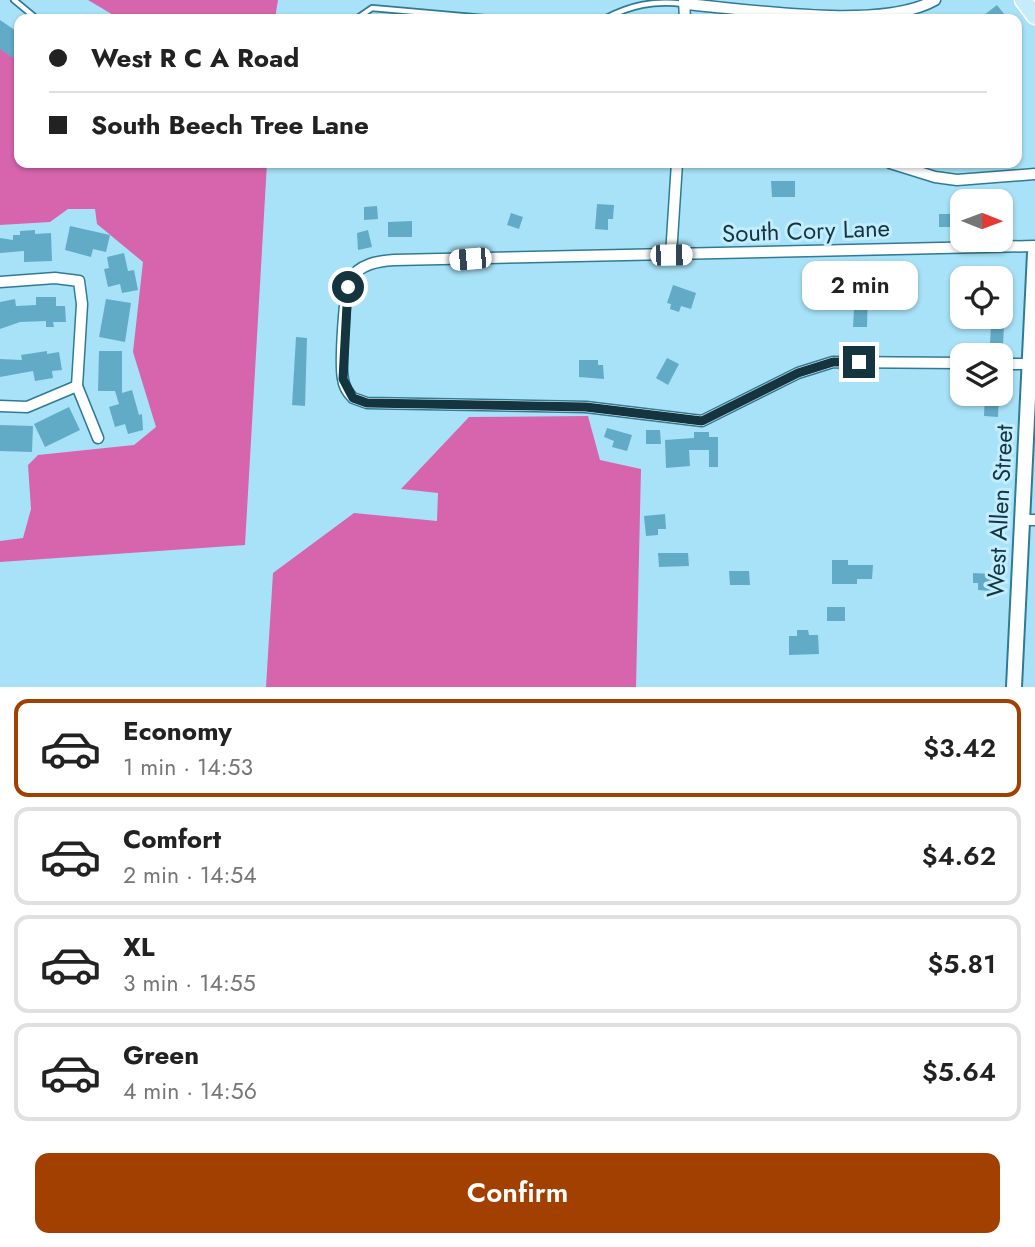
<!DOCTYPE html>
<html lang="en">
<head>
<meta charset="utf-8">
<style>
	body { margin:0; font-family:Jost,sans-serif; background:#f2f2f2; color:#222; height:100vh; display:flex; flex-direction:column; font-size:26px; white-space:nowrap }
	* { box-sizing:border-box; margin:0 }
	p { font-size:23px; color:#767676 }
	.icon { flex:none; width:38px; height:38px; fill:none; stroke:currentColor; stroke-width:2; stroke-linecap:round; stroke-linejoin:round }
	.map { position:relative; height:687px; overflow:hidden }
	.details { display:flex; flex-direction:column; background:#fff; flex:1 }
	.details>* { flex:none }
	.banner { position:absolute; left:14px; top:14px; width:1008px; height:154px; border-radius:14px; box-shadow:0 2px 5px #0004; display:grid; align-content:center; height:154px; padding:0 35px; background:#fff }
	.needle { width:46px; rotate:91deg }
	.tools { position:absolute; left:950px; top:189px; display:grid; gap:14px }
	.tools a { display:grid; place-items:center; width:63px; height:63px; border-radius:14px; background:#fff; box-shadow:0 2px 5px #0004; font-size:35px }
	.end { position:absolute; width:32px; height:32px; margin:-16px; border:9px solid #14343f; background:#fff; box-shadow:0 0 0 4px #fff }
	.from { border-radius:50% }
	.bubble { position:absolute; height:49px; border-radius:14px; background:#fff; box-shadow:0 2px 5px #0004; font-size:23px; font-weight:600; line-height:49px; text-align:center }
	.car { position:absolute; width:21px; height:42px; margin:-21px -10px; border-radius:9px; box-shadow:0 0 5px 2px #0007; background:linear-gradient(#fff 24%,#345 0 40%,#fff 0 76%,#345 0 86%,#fff 0) }
	.banner b { display:flex; align-items:center; gap:24px; height:66px; font-size:26px }
	.banner b+b { border-top:2px solid #e0e0e0 }
	.banner i { width:18px; height:18px; background:#222 }
	ul { padding:12px 0 0; list-style:none }
	li { display:flex; align-items:center; gap:21px; height:98px; margin:0 14px 10px; padding:0 21px; border:4px solid #e0e0e0; border-radius:14px }
	li div { flex:1 }
	li b { display:block; font-size:26px }
	li em { font-style:normal; font-weight:600 }
	li.on { border-color:#a24002 }
	li>.icon { width:63px; height:63px; stroke-width:1.5 }
	.cta { display:flex; gap:14px; margin-top:auto; padding:14px 35px }
	.cta a { flex:1; height:80px; border-radius:14px; background:#a24002; color:#fff; font-size:28px; font-weight:600; line-height:80px; text-align:center }
	.map>svg:first-child { display:block }
</style>
</head>
<body>
<div class="map">
<svg width="1035" height="687" viewBox="0 0 1035 687">
	<rect width="100%" height="100%" fill="#a8e2f8"/>
	<!-- forest -->
	<g fill="#d765ad">
		<polygon points="88,0 278,0 275,19 120,19"/>
		<polygon points="0,46 19,60 19,163 267,163 245,545 0,562 0,541 23,538 31,509 28,465 38,455 134,445 156,427 133,352 143,262 97,224 95,209 68,209 50,222 0,225"/>
		<polygon points="588,416 600,460 641,469 636,687 266,687 273,573 354,513 437,521 438,493 401,489 469,417"/>
	</g>
	<!-- building -->
	<g fill="#62abc7">
		<polygon points="997,5 1005,15 999,19 979,19"/>
		<polygon points="0,20 19,33 19,62 0,49"/>
		<polygon points="771,181 795,181 795,197 772,197"/>
		<polygon points="597,204 614,205 613,219 608,219 608,230 595,229"/>
		<polygon points="377,206 378,219 364,220 364,207"/>
		<polygon points="511,213 523,217 519,229 507,225"/>
		<rect x="939" y="214" width="20" height="13"/>
		<polygon points="412,221 412,237 388,237 388,222"/>
		<polygon points="70,226 110,235 106,252 93,249 91,257 65,250"/>
		<polygon points="35,230 35,234 51,233 52,261 24,262 24,251 0,253 0,238 13,240 13,235 20,235 20,231"/>
		<polygon points="368,230 372,247 358,250 357,233"/>
		<polygon points="124,253 128,271 134,270 138,290 122,293 120,284 108,287 104,269 109,268 107,257"/>
		<polygon points="673,285 696,293 691,309 681,306 679,312 670,309 671,304 667,303"/>
		<polygon points="855,292 868,292 867,327 853,327"/>
		<polygon points="36,297 56,297 56,306 65,306 66,322 53,322 54,327 46,327 46,321 20,322 0,329 0,302 15,299 16,306 36,305"/>
		<polygon points="106,299 131,303 125,342 99,337"/>
		<polygon points="991,324 1004,325 1003,345 990,344"/>
		<polygon points="296,337 307,338 305,406 292,405"/>
		<polygon points="47,351 47,354 59,352 62,370 52,371 53,378 35,381 33,371 0,377 0,359 22,360 21,355"/>
		<polygon points="99,351 122,351 122,393 132,390 139,415 142,414 143,430 128,434 125,424 115,427 109,407 119,404 115,391 98,391"/>
		<polygon points="667,358 679,364 668,385 656,378"/>
		<polygon points="579,360 598,360 598,365 603,365 604,379 579,377"/>
		<polygon points="985,394 999,394 998,417 984,416"/>
		<polygon points="69,407 80,430 45,447 34,424"/>
		<polygon points="0,425 33,426 32,452 0,451"/>
		<polygon points="607,428 632,435 627,451 612,447 614,441 604,437"/>
		<polygon points="646,430 660,430 661,444 646,444"/>
		<polygon points="694,432 709,432 709,437 718,437 718,467 709,467 709,450 689,450 690,466 666,468 665,440 694,438"/>
		<polygon points="665,514 666,529 658,529 658,535 646,536 644,516"/>
		<polygon points="658,553 688,553 689,566 659,567"/>
		<polygon points="832,560 848,560 848,565 873,565 872,579 857,579 857,584 832,584"/>
		<polygon points="729,571 749,571 750,585 730,585"/>
		<polygon points="973,573 992,574 991,591 978,590 978,583 973,583"/>
		<rect x="827" y="607" width="18" height="14"/>
		<polygon points="797,630 808,630 809,635 818,635 819,654 789,655 789,636 797,636"/>
	</g>
	<g fill="none" stroke-linecap="round" stroke-linejoin="round">
		<defs>
			<g id="lane">
				<polyline points="14,0 37,19"/>
				<polyline points="356,19 372,8 496,19"/>
				<path d="M 604,19 C 631,5 654,0 684,4"/>
			</g>
			<g id="street">
				<polyline points="684,0 685,19"/>
				<path d="M 685,4 C 748,9 881,31 935,0"/>
				<polyline points="890,163 935,177 957,180 1035,174"/>
				<polyline points="671,255 677,163"/>
				<polyline points="0,282 55,278 79,281 82,304 77,386 98,438"/>
				<path d="M 962,363 L 833,362 L 798,373 L 702,421 L 586,407 L 367,403 L 353,398 C 348,393 344,387 343,379 C 340,364 344,292 350,280 C 359,264 378,261 394,260 L 1035,246"/>
				<polyline points="1001,364 1030,364"/>
				<polyline points="0,406 27,407 77,386"/>
				<polyline points="1022,520 1035,520"/>
			</g>
			<polyline id="secondary" points="1014,687 1035,253"/>
			<polyline id="primary" points="1023,0 1035,16"/>
		</defs>
		<!-- lane casing -->
		<use href="#lane" stroke="#2f7b95" stroke-width="8"/>
		<!-- street casing -->
		<use href="#street" stroke="#2f7b95" stroke-width="13"/>
		<!-- secondary casing -->
		<use href="#secondary" stroke="#2f7b95" stroke-width="18"/>
		<!-- primary casing -->
		<use href="#primary" stroke="#fff" stroke-width="19"/>
		<!-- lane -->
		<use href="#lane" stroke="#fff" stroke-width="4.5"/>
		<!-- street -->
		<use href="#street" stroke="#fff" stroke-width="10"/>
		<!-- secondary -->
		<use href="#secondary" stroke="#fff" stroke-width="14"/>
		<!-- primary -->
		<use href="#primary" stroke="#c6ebfa" stroke-width="16"/>
	</g>
	<g fill="none" stroke-linecap="round" stroke-linejoin="round">
		<!-- route -->
		<polyline stroke="#14343f" stroke-width="9" points="348,287 343,379 353,398 367,403 586,407 702,421 798,373 833,362 859,362"/>
	</g>
	<g text-anchor="middle" stroke-width="6" stroke-linejoin="round" paint-order="stroke">
		<!-- street labels -->
		<g font-size="24" fill="#14343f" stroke="#c2edfe">
			<text transform="translate(806 231) rotate(-2)" y="8">South Cory Lane</text>
			<text transform="translate(1000 511) rotate(-87)" y="8">West Allen Street</text>
		</g>
	</g>
</svg>
<div class="tools">
<a><svg class="needle" viewBox="-14 -14 28 28"><path d="M0-13l5 13h-10z" fill="#e53935"/><path d="M0 13l5-13h-10z" fill="#767676"/></svg></a>
<a><svg class="icon" aria-label="locate" viewBox="0 0 24 24"><circle cx="12" cy="12" r="6"/><path d="M12 2v4M12 18v4M2 12h4M18 12h4"/></svg></a>
<a><svg class="icon" aria-label="layers" viewBox="0 0 24 24"><path d="M12 4l9 5-9 5-9-5zM3 14l9 5 9-5"/></svg></a>
</div>
<i class="end from" style="left:348px;top:287px"></i>
<i class="end" style="left:859px;top:362px"></i>
<div class="bubble" style="left:802px;top:261px;width:116px">2 min</div>
<i class="car" style="left:671px;top:255px;rotate:89deg"></i>
<i class="car" style="left:470px;top:259px;rotate:265deg"></i>
<div class="banner">
<b><i class="from"></i>West R C A Road</b>
<b><i></i>South Beech Tree Lane</b>
</div>
</div>
<section class="details">
<ul>
<li class="on"><svg class="icon" aria-label="car" viewBox="0 0 24 24"><path d="M5 17H2v-5l4-1 3-4h7l3 4 3 1v5h-3M9 17h6M6 11h13"/><circle cx="7" cy="17" r="2"/><circle cx="17" cy="17" r="2"/></svg><div><b>Economy</b><p>1 min · 14:53</p></div><em>$3.42</em></li>
<li><svg class="icon" aria-label="car" viewBox="0 0 24 24"><path d="M5 17H2v-5l4-1 3-4h7l3 4 3 1v5h-3M9 17h6M6 11h13"/><circle cx="7" cy="17" r="2"/><circle cx="17" cy="17" r="2"/></svg><div><b>Comfort</b><p>2 min · 14:54</p></div><em>$4.62</em></li>
<li><svg class="icon" aria-label="car" viewBox="0 0 24 24"><path d="M5 17H2v-5l4-1 3-4h7l3 4 3 1v5h-3M9 17h6M6 11h13"/><circle cx="7" cy="17" r="2"/><circle cx="17" cy="17" r="2"/></svg><div><b>XL</b><p>3 min · 14:55</p></div><em>$5.81</em></li>
<li><svg class="icon" aria-label="car" viewBox="0 0 24 24"><path d="M5 17H2v-5l4-1 3-4h7l3 4 3 1v5h-3M9 17h6M6 11h13"/><circle cx="7" cy="17" r="2"/><circle cx="17" cy="17" r="2"/></svg><div><b>Green</b><p>4 min · 14:56</p></div><em>$5.64</em></li>
</ul>
<div class="cta"><a>Confirm</a></div>
</section>
</body>
</html>
